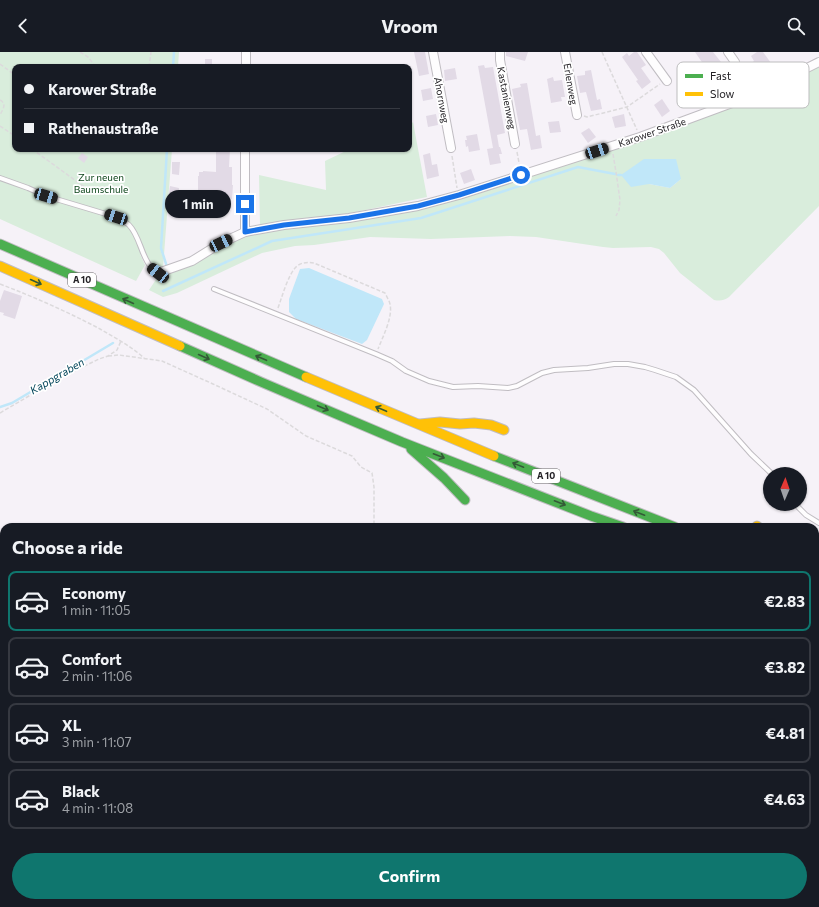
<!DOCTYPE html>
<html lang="en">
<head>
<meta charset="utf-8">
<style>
	body { margin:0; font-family:Commissioner,sans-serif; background:#20242c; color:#f1f3f6; height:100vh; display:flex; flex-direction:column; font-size:15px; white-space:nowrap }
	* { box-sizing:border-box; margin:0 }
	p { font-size:13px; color:#9ea1a6 }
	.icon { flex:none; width:22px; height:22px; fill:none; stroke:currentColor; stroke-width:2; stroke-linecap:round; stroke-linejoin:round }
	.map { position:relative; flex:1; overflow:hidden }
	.details { position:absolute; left:0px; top:471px; width:819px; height:384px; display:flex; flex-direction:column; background:#171b24; border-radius:12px 12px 0 0; box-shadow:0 1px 3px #0004 }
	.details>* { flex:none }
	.top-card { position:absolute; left:12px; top:12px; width:400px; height:88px; border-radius:8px; box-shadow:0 1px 3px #0004; display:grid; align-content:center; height:88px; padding:0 12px; background:#171b24 }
	.needle { width:26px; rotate:2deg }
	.controls { position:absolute; left:763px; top:415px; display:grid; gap:8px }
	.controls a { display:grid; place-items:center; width:44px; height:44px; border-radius:50%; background:#171b24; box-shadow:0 1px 3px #0004; font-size:20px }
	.end { position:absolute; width:18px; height:18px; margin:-9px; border:5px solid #1a73e8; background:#fff; box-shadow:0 0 0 2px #fff }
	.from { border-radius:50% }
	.bubble { position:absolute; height:28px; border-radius:14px; background:#171b24; box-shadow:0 1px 3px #0004; font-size:13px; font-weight:700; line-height:28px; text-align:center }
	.car { position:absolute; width:12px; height:24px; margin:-12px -6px; border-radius:5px; box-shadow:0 0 3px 1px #0007; background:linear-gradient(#222 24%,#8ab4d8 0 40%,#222 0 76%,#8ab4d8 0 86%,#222 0) }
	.top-card b { display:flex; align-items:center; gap:14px; height:38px; font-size:15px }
	.top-card b+b { border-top:1px solid #363941 }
	.top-card i { width:10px; height:10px; background:#f1f3f6 }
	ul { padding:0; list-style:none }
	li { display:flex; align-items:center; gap:12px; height:60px; margin:0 8px 6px; padding:0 4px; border:2px solid #363941; border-radius:8px }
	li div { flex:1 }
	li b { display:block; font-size:15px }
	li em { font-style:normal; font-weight:700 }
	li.on { border-color:#0f766e }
	li>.icon { width:36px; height:36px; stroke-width:1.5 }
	h2 { padding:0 12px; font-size:18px; line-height:48px }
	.action { display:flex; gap:8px; margin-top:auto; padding:8px 12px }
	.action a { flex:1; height:46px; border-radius:24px; background:#0f766e; color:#fff; font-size:16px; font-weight:700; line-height:46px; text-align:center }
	header { display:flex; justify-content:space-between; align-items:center; height:52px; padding:0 12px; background:#171b24; font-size:18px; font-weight:700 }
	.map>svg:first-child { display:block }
</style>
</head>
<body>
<header><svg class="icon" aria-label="back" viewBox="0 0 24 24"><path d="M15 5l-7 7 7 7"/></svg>Vroom<svg class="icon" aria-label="search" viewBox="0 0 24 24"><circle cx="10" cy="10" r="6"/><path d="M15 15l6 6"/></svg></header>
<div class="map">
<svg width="819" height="855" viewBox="0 0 819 855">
	<rect width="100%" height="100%" fill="#f6f2f8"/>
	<!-- green -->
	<g fill="#d9eddc" fill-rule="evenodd">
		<polygon points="0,0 179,0 178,15 15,15 15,97 172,97 163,216 153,213 140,202 145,213 136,229 0,167"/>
		<path d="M 819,14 L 819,154 L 729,245 C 723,249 720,249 714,248 L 680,221 L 664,201 L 659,197 L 651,195 L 613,196 L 603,195 L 536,185 L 510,184 L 431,187 L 370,185 L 314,193 L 295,194 L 262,201 L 177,241 L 163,245 L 149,238 L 159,223 L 235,186 L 249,182 L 317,173 L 335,172 L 419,157 L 610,98 ZM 681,127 L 670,136 L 649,132 Z"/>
		<polygon points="413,70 427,145 342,163 260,173 259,123 326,138 325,109 350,97 409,97 409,74"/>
		<polygon points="815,654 819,656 819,743 815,738"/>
	</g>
	<!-- water -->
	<g fill="#c0e7f9">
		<polygon points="644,107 676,107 681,127 670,136 649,132 631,135 621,123"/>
		<polygon points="309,216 382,247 384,252 367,288 362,292 296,267 289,260 289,247 300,217"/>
	</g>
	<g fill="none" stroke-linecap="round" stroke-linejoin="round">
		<!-- stream -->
		<g stroke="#c0e7f9" stroke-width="2.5">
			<polyline points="173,15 174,0"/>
			<polyline points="618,123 621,123"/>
			<polyline points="167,215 161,196 167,97"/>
			<polyline points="163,239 272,189 421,166 578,115 615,122"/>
			<polyline points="0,355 12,351 113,291"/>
		</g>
	</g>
	<!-- building -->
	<g fill="#e2dae6">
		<polygon points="414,0 425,0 429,22 419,24"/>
		<polygon points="506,0 528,0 525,9 506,4"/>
		<polygon points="634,0 637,0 646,13 641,16 651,30 642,37 636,29 638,28 622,5 627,1 629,4"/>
		<polygon points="695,0 713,0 721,10 717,13 729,30 721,35 711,21 710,22"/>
		<polygon points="757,0 763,0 771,11 757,21 750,12 754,9 751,4"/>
		<rect x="205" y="7" width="7" height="8"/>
		<polygon points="484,13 485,16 493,15 505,81 497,83 499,95 500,95 502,102 499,102 501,111 490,113 487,97 493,96 478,14"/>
		<polygon points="455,16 457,27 445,29 444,18"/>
		<polygon points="591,18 597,48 600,47 602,57 591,59 586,40 580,41 577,24 585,23 585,19"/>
		<polygon points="553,25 554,29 562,28 565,45 561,45 562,49 551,51 547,27"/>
		<polygon points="527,31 536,84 540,83 542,96 531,98 527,77 520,78 512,37 521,35 520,32"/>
		<polygon points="431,36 433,47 423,49 421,38"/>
		<polygon points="662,47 670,59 662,65 654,53"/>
		<polygon points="436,62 438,73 428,75 426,64"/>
		<polygon points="624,62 626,74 615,76 612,65"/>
		<polygon points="559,69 561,80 550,81 548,70"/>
		<polygon points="589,76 596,85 588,91 581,81"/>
		<polygon points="477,82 480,98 469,100 468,94 466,95 465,88 467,88 466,84"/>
		<polygon points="216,97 230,97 229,115 232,115 232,133 233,133 232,147 226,146 225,161 214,160 216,144 198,144 198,124 199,124 199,120 203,120 203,119 216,120"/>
		<polygon points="82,101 88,105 84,111 78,106"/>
		<polygon points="430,101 432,113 437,112 439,124 427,127 423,103"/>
		<polygon points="172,110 180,110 179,123 172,122"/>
		<polygon points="471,117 475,128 464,132 460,121"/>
		<polygon points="170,134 179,136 178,146 177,149 168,148"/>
		<polygon points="4,238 22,244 15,267 3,263 4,261 0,260 0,249"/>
	</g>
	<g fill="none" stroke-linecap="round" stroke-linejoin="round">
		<defs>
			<g id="lane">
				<path d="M 0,126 L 28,136 L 46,144 L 116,165 C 120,168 126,170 129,173 C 140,184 141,204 151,215 C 153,217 156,219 158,221"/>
				<polyline points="214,237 376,302 392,309 406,319 429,329 453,335 478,334 508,336 517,334 542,321 554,318 588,316 614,312 628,312 645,315 655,318 676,325 694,338 751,402 772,422"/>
				<polyline points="795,452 806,463 819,471"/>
			</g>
			<g id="street">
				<polyline points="433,0 451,96"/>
				<polyline points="500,0 500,8 515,92"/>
				<polyline points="565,0 577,63"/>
				<polyline points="646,0 667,29"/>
				<polyline points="728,0 735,10"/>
				<polyline points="246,15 246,0"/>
				<polyline points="245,180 245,97"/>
				<polyline points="158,221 192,209 221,191 245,180 284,173 349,166 418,154 459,143 640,85 751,44 819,10"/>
			</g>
			<g id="fast">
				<polyline points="0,192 306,325"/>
				<polyline points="180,294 261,330 402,390 591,464 623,475"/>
				<polyline points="411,397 444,426 465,448"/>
				<polyline points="494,404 675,475"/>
				<polyline points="815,522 819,523"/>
				<polyline points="815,542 819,544"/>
			</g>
			<g id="slow">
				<polyline points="0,214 180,294"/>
				<polyline points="306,325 494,404"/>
				<polyline points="420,372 440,370 460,372 474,371 491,373 504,378"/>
				<polyline points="757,474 758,475"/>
				<polyline points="815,559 819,559"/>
			</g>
		</defs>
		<!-- lane casing -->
		<use href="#lane" stroke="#c0bdc2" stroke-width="6"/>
		<!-- street casing -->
		<use href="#street" stroke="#c0bdc2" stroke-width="10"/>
		<!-- fast casing -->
		<use href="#fast" stroke="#c0bdc2" stroke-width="11"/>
		<!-- slow casing -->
		<use href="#slow" stroke="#c0bdc2" stroke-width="11"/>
		<!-- path -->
		<g stroke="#dcdadc" stroke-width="1.5" stroke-dasharray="4 2" stroke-linecap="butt">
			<polyline points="80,0 88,5 96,15"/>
			<polyline points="602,0 637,78"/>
			<polyline points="0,12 15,23"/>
			<polyline points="149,15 151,0"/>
			<polyline points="740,16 752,35"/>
			<path d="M 0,48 C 7,52 3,57 0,63"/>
			<polyline points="584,64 587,65 627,55 660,32"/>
			<polyline points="0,74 15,84"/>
			<polyline points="32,97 94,142"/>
			<polyline points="517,100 520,116"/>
			<polyline points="613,102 616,120 620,148 619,158 616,164"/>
			<polyline points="452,104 457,136"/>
			<path d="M 0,232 C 34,245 68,260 100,277 C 115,286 131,294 144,306"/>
			<path d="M 278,256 C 282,245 288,223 296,215 C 301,210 308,210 314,211 L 385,241 C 386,243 387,245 388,247 C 396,260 383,284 378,297"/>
			<polyline points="108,304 119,303 162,309 213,332 267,357 306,384 352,404 361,415 372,421 374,435 374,475"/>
			<polyline points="0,361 56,328 99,307 108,304 117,298 121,289"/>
			<polyline points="390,851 390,855"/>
		</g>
		<!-- lane -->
		<use href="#lane" stroke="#fefdfe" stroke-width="4"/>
		<!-- street -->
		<use href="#street" stroke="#fefdfe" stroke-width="8"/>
		<!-- fast -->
		<use href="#fast" stroke="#4caf50" stroke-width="9"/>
		<!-- slow -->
		<use href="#slow" stroke="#ffc107" stroke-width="9"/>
	</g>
	<!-- one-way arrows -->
	<defs><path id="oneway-shaft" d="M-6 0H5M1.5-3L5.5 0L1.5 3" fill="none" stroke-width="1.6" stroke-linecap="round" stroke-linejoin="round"/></defs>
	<g stroke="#345a37">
		<use href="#oneway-shaft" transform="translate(36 230) rotate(24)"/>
		<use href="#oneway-shaft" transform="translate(128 249) rotate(-156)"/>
		<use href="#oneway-shaft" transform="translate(204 305) rotate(24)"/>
		<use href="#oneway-shaft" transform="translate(261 306) rotate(-157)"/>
		<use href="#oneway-shaft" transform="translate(323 356) rotate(23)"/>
		<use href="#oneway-shaft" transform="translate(381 357) rotate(-157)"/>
		<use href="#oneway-shaft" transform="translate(439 404) rotate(21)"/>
		<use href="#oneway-shaft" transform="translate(518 413) rotate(-158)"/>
		<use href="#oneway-shaft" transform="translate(560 451) rotate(21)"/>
		<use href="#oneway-shaft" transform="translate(639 461) rotate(-159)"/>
	</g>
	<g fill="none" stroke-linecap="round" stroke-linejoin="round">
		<!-- route -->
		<polyline stroke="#1a73e8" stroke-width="5" points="245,152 245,180 284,173 349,166 418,154 459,143 521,123"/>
	</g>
	<g text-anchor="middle" stroke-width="3.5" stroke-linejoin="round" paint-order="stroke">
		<!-- shield labels -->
		<g fill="#fff" stroke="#666467" stroke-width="1">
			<rect x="68" y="221" width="28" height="14" rx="3"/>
			<rect x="532" y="417" width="28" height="14" rx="3"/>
		</g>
		<g font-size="9" font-weight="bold" fill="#242226">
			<text x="82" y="231">A 10</text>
			<text x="546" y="427">A 10</text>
		</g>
		<!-- street labels -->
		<g font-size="10" fill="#242226" stroke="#fff">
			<text transform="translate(571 32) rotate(80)" y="4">Erlenweg</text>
			<text transform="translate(507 46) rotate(79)" y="4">Kastanienweg</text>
			<text transform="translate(442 48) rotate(80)" y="4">Ahornweg</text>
			<text transform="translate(652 80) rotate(-19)" y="4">Karower Straße</text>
		</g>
		<!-- park labels -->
		<g font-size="10" fill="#0d451a" stroke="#fff">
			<text x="101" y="129">Zur neuen<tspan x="101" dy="12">Baumschule</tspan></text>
		</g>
		<!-- water labels -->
		<g font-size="11" font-style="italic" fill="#014459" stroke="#fff">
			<text transform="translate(57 324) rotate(-30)" y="4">Kappgraben</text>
		</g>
	</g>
	<!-- legend -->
	<rect x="677" y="10" width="132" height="46" rx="6" fill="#fff" stroke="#bdbdbe" stroke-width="1"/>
	<rect x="685" y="22" width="18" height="4" fill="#4caf50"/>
	<rect x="685" y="40" width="18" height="4" fill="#ffc107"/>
	<g font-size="11" fill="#242226">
		<text x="710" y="28">Fast</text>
		<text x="710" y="46">Slow</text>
	</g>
</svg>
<div class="controls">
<a><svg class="needle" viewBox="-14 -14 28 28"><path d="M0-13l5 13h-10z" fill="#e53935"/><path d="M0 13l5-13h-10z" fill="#9ea1a6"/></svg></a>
</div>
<i class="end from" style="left:521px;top:123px"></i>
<i class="end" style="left:245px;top:152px"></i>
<div class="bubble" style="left:165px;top:138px;width:66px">1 min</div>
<i class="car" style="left:597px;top:99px;rotate:72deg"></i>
<i class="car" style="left:46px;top:144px;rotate:106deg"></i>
<i class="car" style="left:116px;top:165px;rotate:288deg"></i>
<i class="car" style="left:221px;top:191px;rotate:65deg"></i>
<i class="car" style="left:158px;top:221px;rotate:308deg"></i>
<div class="top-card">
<b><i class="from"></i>Karower Straße</b>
<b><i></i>Rathenaustraße</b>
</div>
<section class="details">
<h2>Choose a ride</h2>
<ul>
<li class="on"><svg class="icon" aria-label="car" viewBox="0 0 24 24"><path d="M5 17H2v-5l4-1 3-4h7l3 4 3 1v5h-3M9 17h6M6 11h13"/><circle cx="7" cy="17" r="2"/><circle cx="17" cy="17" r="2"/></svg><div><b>Economy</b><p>1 min · 11:05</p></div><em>€2.83</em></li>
<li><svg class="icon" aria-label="car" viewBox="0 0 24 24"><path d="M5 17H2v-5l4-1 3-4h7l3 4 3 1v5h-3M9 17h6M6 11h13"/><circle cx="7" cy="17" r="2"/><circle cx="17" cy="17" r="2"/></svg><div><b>Comfort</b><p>2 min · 11:06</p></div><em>€3.82</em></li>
<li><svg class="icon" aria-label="car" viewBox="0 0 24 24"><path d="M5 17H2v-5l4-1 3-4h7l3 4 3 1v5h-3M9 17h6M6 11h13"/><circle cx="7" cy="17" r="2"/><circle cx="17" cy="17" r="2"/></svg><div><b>XL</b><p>3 min · 11:07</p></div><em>€4.81</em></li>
<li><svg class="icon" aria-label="car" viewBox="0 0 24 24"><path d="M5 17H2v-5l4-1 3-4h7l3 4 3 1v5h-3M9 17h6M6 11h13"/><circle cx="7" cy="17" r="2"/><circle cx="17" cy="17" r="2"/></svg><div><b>Black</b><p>4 min · 11:08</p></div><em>€4.63</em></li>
</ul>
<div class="action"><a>Confirm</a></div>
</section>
</div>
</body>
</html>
